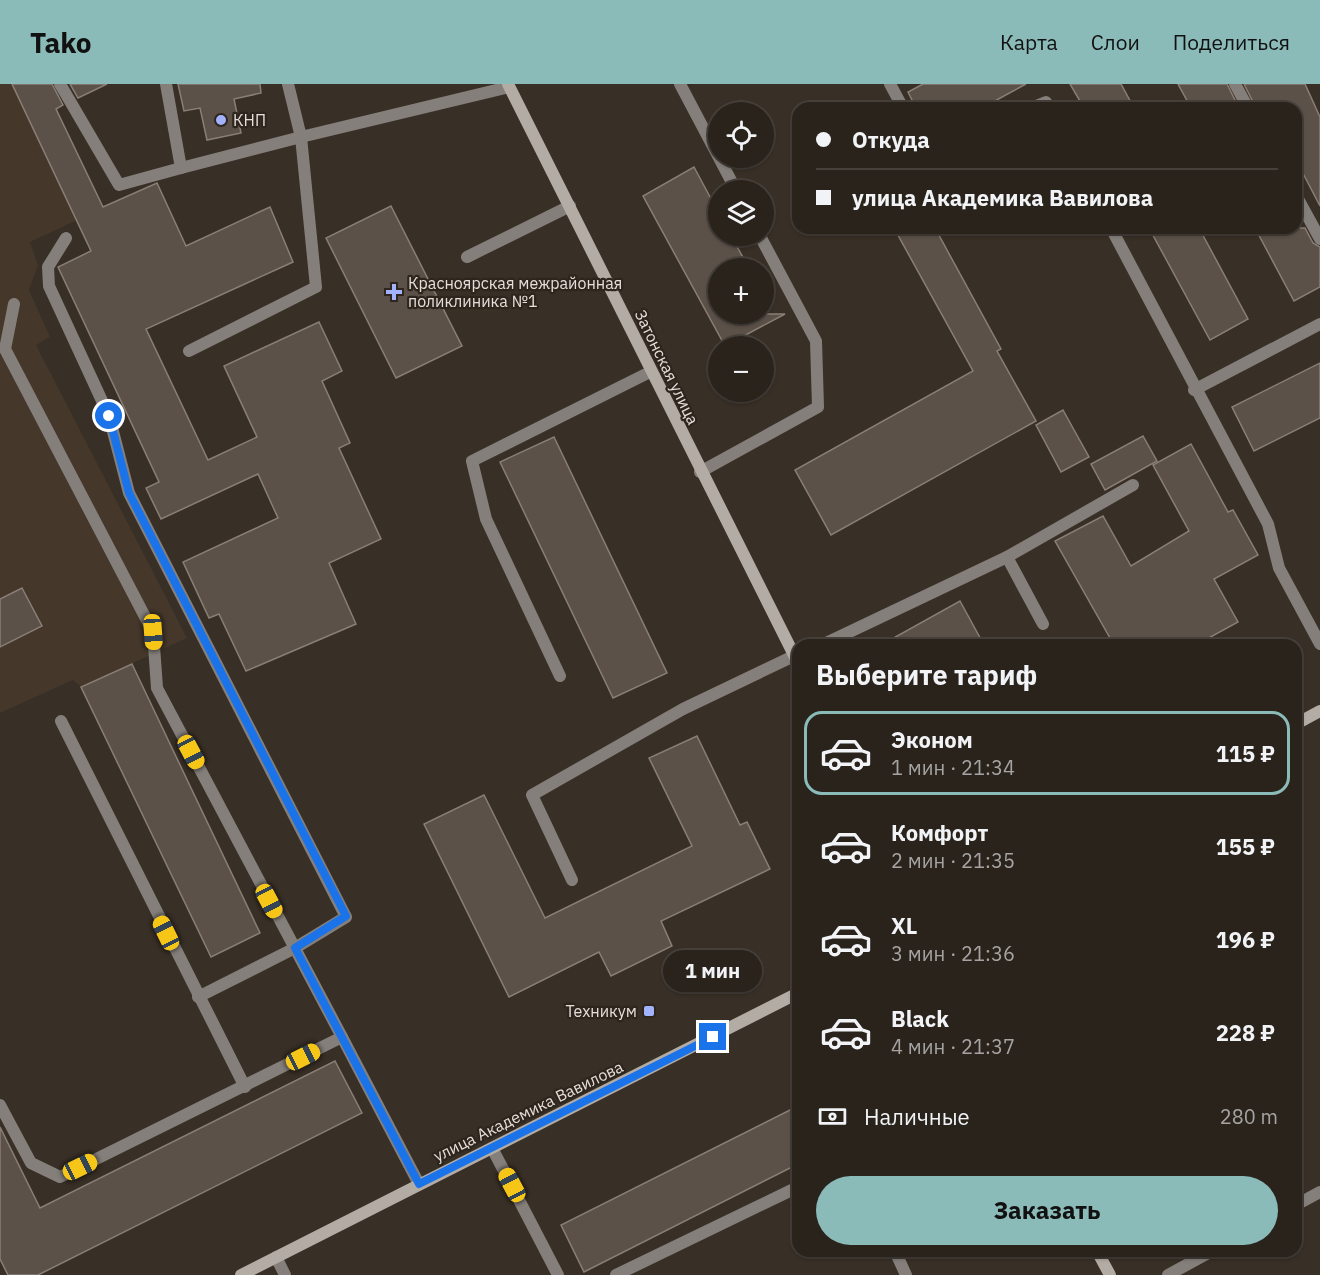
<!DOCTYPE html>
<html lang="ru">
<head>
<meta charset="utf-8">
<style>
	body { margin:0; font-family:"IBM Plex Sans",sans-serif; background:#362f29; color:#f1f3f6; height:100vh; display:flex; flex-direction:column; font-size:22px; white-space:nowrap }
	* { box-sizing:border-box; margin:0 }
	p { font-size:20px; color:#a5a4a3 }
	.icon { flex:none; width:33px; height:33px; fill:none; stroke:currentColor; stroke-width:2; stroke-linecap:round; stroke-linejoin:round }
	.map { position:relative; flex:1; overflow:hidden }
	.drawer { position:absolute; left:792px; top:555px; width:510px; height:618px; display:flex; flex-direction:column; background:#2a231c; border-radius:18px; box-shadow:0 2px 4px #0004,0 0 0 2px #46403b }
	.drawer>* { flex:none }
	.top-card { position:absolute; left:792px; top:18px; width:510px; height:132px; border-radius:18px; box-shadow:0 2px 4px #0004,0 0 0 2px #46403b; display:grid; align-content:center; height:132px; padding:0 24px; background:#2a231c }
	.controls { position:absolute; left:708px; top:18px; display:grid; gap:12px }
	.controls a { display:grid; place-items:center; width:66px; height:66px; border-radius:50%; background:#2a231c; box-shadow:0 2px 4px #0004,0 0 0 2px #46403b; font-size:30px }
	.end { position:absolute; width:27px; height:27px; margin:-14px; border:8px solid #1a73e8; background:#fff; box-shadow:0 0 0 3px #fff }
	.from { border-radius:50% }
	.bubble { position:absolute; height:42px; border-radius:21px; background:#2a231c; box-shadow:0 2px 4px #0004,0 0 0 2px #46403b; font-size:20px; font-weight:800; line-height:42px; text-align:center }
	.car { position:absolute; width:18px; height:36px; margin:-18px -9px; border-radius:8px; box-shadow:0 0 4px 2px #0007; background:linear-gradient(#f5c518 24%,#345 0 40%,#f5c518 0 76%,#345 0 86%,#f5c518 0) }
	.top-card b { display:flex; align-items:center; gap:21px; height:57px; font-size:22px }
	.top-card b+b { border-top:2px solid #46403b }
	.top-card i { width:15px; height:15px; background:#f1f3f6 }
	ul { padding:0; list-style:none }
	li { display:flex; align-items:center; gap:18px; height:84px; margin:0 12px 9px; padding:0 12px; border:3px solid transparent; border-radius:18px }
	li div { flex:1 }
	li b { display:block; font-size:22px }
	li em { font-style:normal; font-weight:800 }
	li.selected { border-color:#8bbbb9 }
	li>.icon { width:54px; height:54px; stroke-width:1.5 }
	h2 { padding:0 24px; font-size:27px; line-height:72px }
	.pay { display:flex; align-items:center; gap:15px; height:66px; padding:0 24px; font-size:22px }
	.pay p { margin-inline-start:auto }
	.button { display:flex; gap:12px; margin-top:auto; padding:12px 24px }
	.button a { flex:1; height:69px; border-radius:36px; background:#8bbbb9; color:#111; font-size:24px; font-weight:800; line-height:69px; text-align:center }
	header { display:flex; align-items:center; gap:36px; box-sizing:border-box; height:84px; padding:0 30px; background:#8bbbb9; color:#111 }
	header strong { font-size:28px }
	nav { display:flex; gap:33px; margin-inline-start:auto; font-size:21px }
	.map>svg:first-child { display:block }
</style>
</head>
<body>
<header>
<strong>Tako</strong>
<nav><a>Карта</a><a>Слои</a><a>Поделиться</a></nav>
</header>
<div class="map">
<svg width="1320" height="1191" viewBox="0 0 1320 1191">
	<rect width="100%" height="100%" fill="#382f26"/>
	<!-- built -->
	<polygon fill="#45372a" points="0,0 12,0 77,136 30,158 38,181 29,206 50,253 36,261 187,554 81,603 73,596 0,629"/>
	<!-- building -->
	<g fill="#5b5148" stroke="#8a7f76" stroke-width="1.5">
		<polygon points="12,0 52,0 63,21 56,25 103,123 157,99 186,162 270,123 293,178 146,245 208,376 257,353 224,282 319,238 342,287 322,297 350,359 339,364 381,455 329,479 356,540 246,587 219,530 209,534 183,478 278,434 258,390 161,435 146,404 159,398 58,183 91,167"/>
		<polygon points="70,0 107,0 78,14"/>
		<polygon points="178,0 260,0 261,9 234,15 241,49 207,56 200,24 184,27"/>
		<polygon points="923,0 1026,0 982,24 916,24 908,8"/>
		<polygon points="1070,0 1121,0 1134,24 1084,24"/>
		<polygon points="1178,0 1227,0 1239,24 1191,24"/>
		<polygon points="1244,0 1305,0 1320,33 1320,122 1296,76 1296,24 1256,24"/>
		<polygon points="694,83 718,128 718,152 731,152 749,184 718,184 718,230 785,230 725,262 643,112"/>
		<polygon points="391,122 462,262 396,294 326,154"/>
		<polygon points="894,144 935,144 1001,265 997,267 1036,337 831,451 795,386 973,287"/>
		<polygon points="1149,144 1199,144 1248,235 1210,256"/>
		<polygon points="1255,144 1305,144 1313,159 1320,163 1320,203 1294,217"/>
		<polygon points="1320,279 1320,334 1254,367 1232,323"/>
		<polygon points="1063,326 1089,373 1061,388 1036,341"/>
		<polygon points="1143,352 1157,377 1105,406 1091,380"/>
		<polygon points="554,353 667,589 613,614 500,378"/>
		<polygon points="1191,360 1228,428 1233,426 1258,471 1214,495 1238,538 1196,561 1114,561 1055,457 1103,432 1131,482 1189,447 1153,381"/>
		<polygon points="22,504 42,542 0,563 0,515"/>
		<polygon points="960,517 984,561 881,561"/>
		<polygon points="132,580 260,849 211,873 81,603"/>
		<polygon points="697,652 740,741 747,738 770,785 661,837 672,862 611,892 599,868 509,913 424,740 484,711 545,834 692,762 649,674"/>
		<polygon points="335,977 362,1029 38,1191 8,1191 0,1175 0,1043 40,1124"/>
		<polygon points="798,1022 798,1080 584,1188 561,1141"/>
	</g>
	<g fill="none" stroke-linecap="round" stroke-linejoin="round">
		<!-- lane -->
		<g stroke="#847f7b" stroke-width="12">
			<polyline points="60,0 119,101 181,84"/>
			<polyline points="166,0 181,84 301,53 316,203 189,267"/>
			<polyline points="288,0 301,53 509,3"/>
			<polyline points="680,0 736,106"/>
			<polyline points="890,0 903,24"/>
			<polyline points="1235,0 1248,24"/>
			<polyline points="1031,24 1046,18 1049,24"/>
			<polyline points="1296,111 1320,155"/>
			<polyline points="1111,144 1268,440 1279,484 1320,560"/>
			<polyline points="66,154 48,183 49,202 109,332 129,409 346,833 295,864 198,913"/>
			<polyline points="467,173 570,122"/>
			<polyline points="14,220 5,265 153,548 157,604 342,953"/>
			<polyline points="1194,306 1320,240"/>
			<polyline points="700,388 818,323 816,257 760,152"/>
			<polyline points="1007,473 1043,540"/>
			<polyline points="822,561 1007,473 1133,401"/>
			<polyline points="560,592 486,435 472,377 650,288"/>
			<polyline points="61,637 245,1003"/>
			<polyline points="572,796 532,711 683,625 798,570"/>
			<polyline points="0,1021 31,1079 60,1093 342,953 419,1100"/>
			<polyline points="492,1064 558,1191"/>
			<polyline points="895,1167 906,1191"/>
			<polyline points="276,1173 285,1191"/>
			<polyline points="616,1191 798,1103"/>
		</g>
		<!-- street -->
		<g stroke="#847f7b" stroke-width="12">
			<polyline points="1296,1121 1320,1108"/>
			<polyline points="1168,1191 1212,1167"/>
		</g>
		<!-- secondary -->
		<g stroke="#b3aca5" stroke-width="12">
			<polyline points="508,0 798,579"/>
			<polyline points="1296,640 1320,627"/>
			<polyline points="1097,1167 1110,1191"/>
			<polyline points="241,1191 798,909"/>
		</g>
	</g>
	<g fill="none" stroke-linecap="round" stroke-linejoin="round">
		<!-- route -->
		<polyline stroke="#1a73e8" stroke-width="8" points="109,332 129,409 346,832 295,864 419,1100 713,953"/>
	</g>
	<!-- markers -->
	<g fill="#a2b2fd" stroke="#2e251d" stroke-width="2">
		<circle cx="221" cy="36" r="6"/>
		<path d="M391 199h6v6h6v6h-6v6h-6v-6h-6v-6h6z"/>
		<rect x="643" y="921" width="12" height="12" rx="3"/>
	</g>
	<g text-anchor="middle" stroke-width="4.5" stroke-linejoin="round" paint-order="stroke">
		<!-- poi labels -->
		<g font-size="16" fill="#e5dfda" stroke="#2e251d" text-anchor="start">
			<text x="233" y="42">КНП</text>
			<text x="408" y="205">Красноярская межрайонная<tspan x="408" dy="18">поликлиника №1</tspan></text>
			<text x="637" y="933" text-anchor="end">Техникум</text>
		</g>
		<!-- street labels -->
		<g font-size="16" fill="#e5dfda" stroke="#2e251d">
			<text transform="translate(667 283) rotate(64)" y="6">Затонская улица</text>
			<text transform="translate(528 1027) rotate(-26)" y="6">улица Академика Вавилова</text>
		</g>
	</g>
</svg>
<div class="controls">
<a><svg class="icon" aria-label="locate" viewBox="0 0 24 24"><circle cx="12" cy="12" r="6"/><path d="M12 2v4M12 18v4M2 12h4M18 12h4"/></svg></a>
<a><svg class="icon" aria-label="layers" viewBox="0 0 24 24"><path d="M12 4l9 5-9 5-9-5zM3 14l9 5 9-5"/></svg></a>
<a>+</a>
<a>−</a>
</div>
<i class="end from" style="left:109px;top:332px"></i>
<i class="end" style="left:713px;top:953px"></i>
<div class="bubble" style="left:663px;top:866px;width:99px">1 мин</div>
<i class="car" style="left:153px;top:548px;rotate:176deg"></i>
<i class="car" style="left:191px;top:668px;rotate:152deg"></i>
<i class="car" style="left:269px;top:817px;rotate:152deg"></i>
<i class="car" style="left:166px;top:849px;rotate:334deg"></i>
<i class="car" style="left:303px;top:973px;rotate:63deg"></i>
<i class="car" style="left:80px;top:1083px;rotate:64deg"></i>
<i class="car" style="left:512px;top:1101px;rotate:332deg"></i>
<div class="top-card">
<b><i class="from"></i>Откуда</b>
<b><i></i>улица Академика Вавилова</b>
</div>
<section class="drawer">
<h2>Выберите тариф</h2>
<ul>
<li class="selected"><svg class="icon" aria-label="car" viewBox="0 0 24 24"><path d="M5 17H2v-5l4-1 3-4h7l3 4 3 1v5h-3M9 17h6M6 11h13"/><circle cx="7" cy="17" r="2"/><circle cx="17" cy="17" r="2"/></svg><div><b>Эконом</b><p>1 мин · 21:34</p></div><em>115 ₽</em></li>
<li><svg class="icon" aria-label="car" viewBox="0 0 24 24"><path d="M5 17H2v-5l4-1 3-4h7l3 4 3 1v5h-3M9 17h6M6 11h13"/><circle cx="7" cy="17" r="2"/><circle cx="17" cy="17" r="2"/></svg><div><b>Комфорт</b><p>2 мин · 21:35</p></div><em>155 ₽</em></li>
<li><svg class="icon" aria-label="car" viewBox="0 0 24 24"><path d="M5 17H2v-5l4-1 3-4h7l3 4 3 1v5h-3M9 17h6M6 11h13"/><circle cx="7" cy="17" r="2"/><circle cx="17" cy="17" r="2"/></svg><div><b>XL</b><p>3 мин · 21:36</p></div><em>196 ₽</em></li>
<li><svg class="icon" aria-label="car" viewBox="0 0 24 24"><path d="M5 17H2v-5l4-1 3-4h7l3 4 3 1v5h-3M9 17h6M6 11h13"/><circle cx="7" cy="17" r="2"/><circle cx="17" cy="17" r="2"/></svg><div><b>Black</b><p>4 мин · 21:37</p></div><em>228 ₽</em></li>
</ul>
<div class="pay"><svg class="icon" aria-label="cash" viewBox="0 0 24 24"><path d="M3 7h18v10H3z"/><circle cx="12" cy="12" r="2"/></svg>Наличные<p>280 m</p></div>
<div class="button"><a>Заказать</a></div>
</section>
</div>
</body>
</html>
